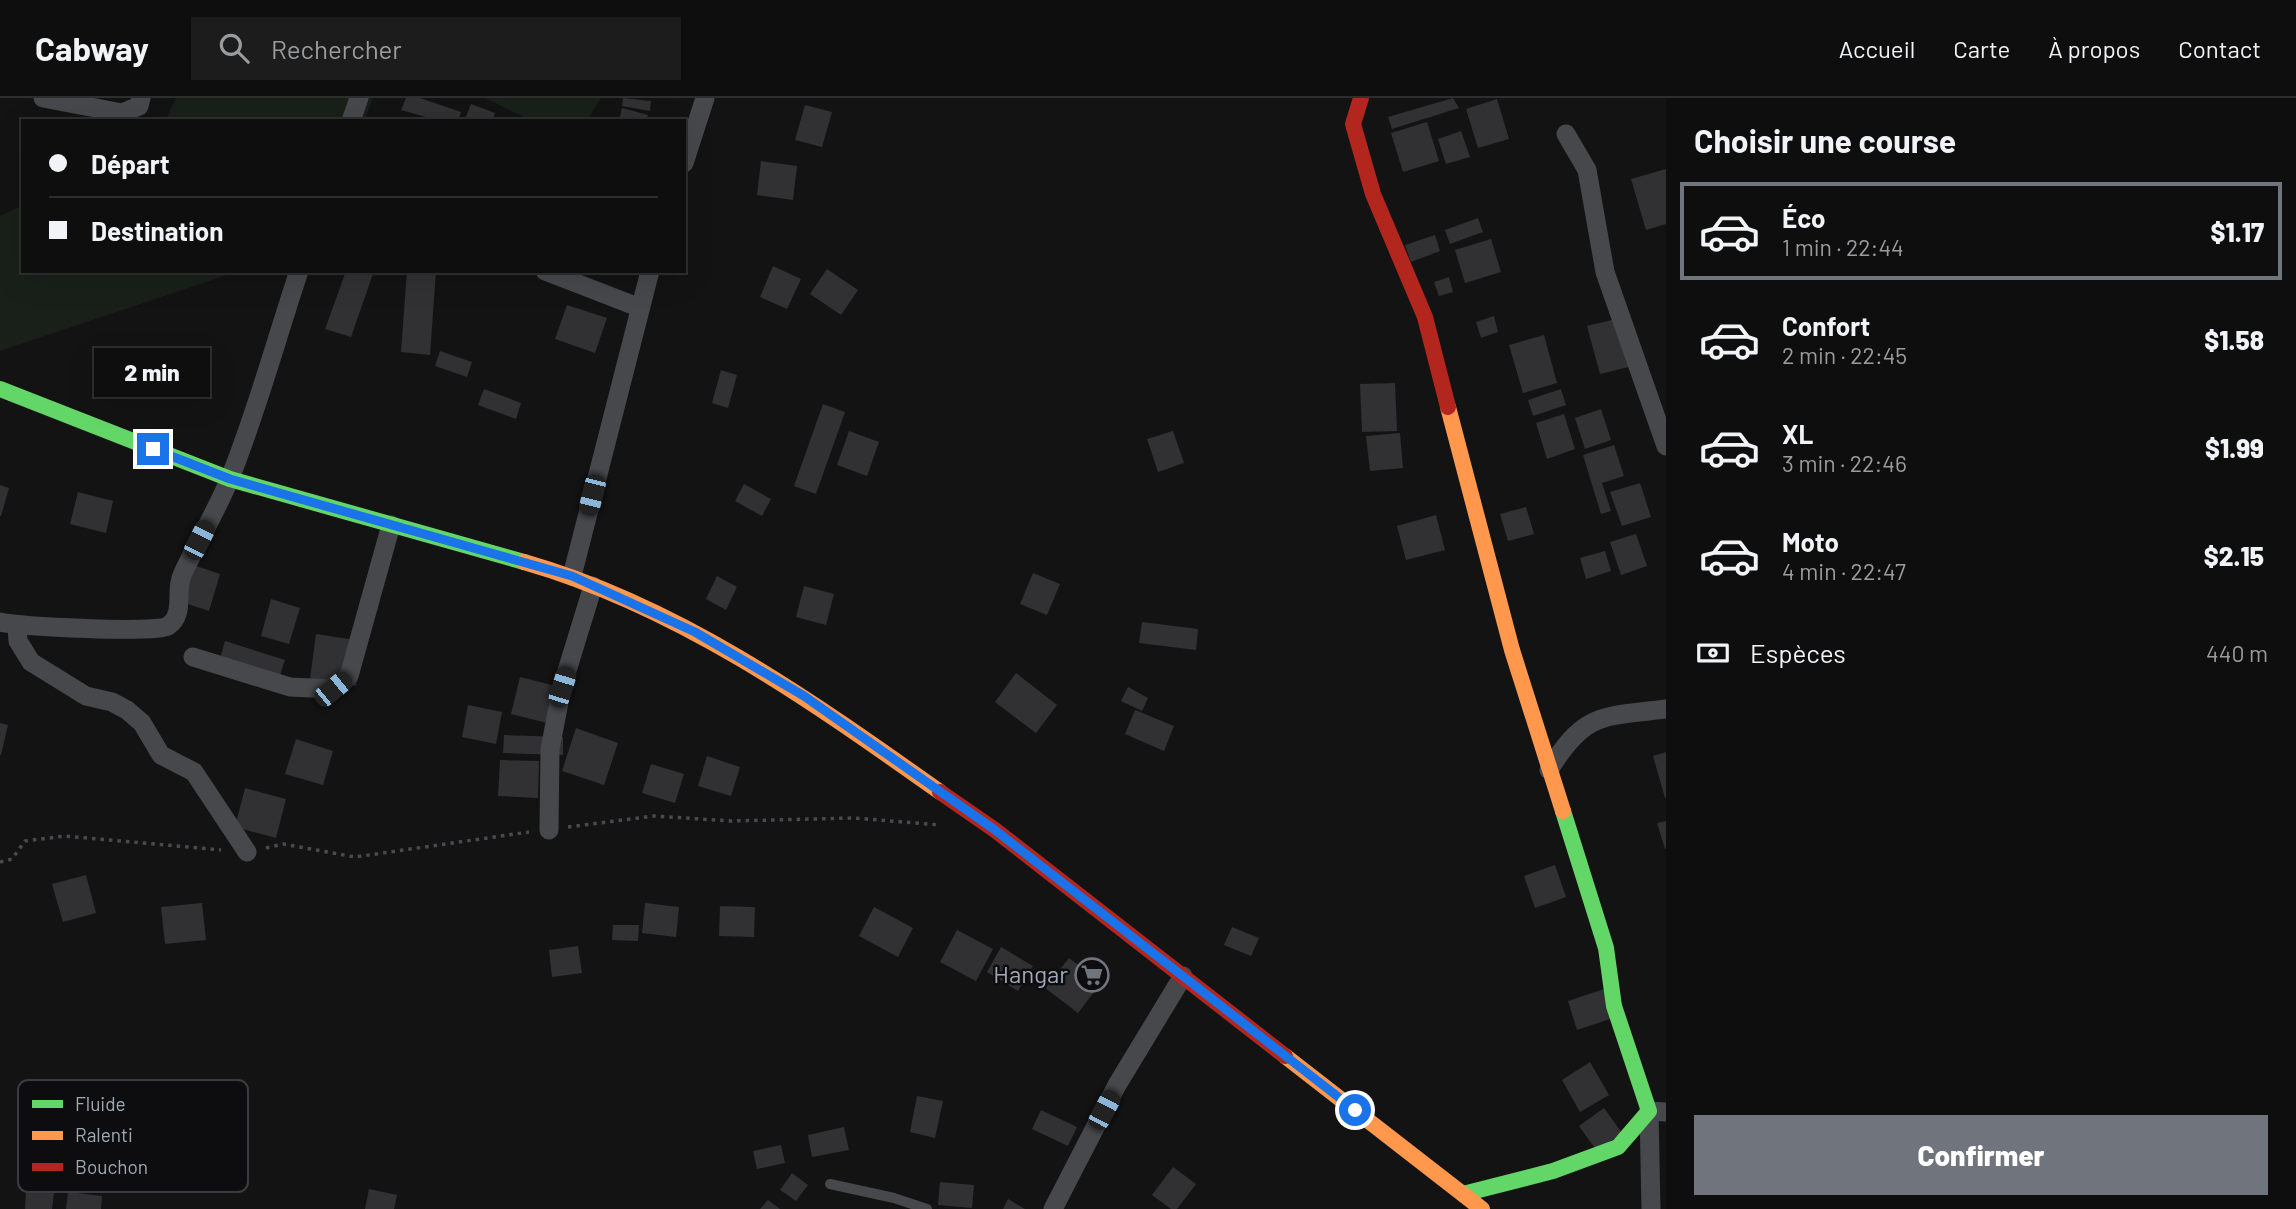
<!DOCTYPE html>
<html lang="fr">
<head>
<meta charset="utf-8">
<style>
	body { margin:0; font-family:Barlow,sans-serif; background:#1c1c1c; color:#f1f3f6; height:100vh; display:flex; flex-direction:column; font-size:26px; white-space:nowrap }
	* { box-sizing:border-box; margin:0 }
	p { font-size:23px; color:#9b9c9e }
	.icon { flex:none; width:38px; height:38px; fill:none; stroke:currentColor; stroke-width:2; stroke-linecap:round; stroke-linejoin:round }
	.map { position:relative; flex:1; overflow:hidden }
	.side { display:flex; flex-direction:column; background:#0e0e0e; width:630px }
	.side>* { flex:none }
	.guide { position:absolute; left:21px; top:21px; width:665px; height:154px; border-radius:0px; box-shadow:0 7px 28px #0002,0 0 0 2px #2e2e2e; display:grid; align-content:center; height:154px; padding:0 28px; background:#0e0e0e }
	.end { position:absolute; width:32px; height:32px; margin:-16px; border:9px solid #1a73e8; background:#fff; box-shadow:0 0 0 4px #fff }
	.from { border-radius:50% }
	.bubble { position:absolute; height:49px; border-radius:0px; background:#0e0e0e; box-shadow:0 7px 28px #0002,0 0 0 2px #2e2e2e; font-size:23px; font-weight:800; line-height:49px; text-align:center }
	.car { position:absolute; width:21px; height:42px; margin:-21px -10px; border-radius:9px; box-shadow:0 0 5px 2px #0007; background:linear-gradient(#222 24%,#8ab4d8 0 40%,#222 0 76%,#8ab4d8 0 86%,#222 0) }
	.guide b { display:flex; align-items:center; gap:24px; height:66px; font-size:26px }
	.guide b+b { border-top:2px solid #2e2e2e }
	.guide i { width:18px; height:18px; background:#f1f3f6 }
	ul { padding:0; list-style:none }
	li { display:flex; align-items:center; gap:21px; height:98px; margin:0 14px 10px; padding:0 14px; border:4px solid transparent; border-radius:0px }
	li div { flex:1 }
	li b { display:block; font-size:26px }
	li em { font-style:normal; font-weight:800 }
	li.active { border-color:#70747d }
	li>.icon { width:63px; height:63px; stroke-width:1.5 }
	h2 { padding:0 28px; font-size:32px; line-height:84px }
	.pay { display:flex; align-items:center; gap:18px; height:77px; padding:0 28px; font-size:26px }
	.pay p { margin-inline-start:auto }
	.primary-button { display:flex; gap:14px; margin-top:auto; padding:14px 28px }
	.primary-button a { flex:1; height:80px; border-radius:0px; background:#70747d; color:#fff; font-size:28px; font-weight:800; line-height:80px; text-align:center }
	header { display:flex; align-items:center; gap:42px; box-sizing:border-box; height:98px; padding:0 35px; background:#0e0e0e; border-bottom:2px solid #2e2e2e }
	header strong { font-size:33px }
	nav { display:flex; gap:38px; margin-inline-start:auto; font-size:24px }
	.search { width:490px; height:63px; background:#1c1c1c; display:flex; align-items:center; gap:18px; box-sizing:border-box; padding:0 24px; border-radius:0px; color:#9b9c9e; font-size:26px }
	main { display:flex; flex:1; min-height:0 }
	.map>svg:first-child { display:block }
</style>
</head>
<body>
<header>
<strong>Cabway</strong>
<div class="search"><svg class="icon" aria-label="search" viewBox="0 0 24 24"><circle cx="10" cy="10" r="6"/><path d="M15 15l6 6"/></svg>Rechercher</div>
<nav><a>Accueil</a><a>Carte</a><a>À propos</a><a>Contact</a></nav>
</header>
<main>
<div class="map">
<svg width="1666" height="1111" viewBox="0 0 1666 1111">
	<rect width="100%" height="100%" fill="#131313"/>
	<!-- green -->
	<g fill="#19201a">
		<polygon points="176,0 373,0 364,23 165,23"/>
		<polygon points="485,0 601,0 587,22 524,19"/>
		<polygon points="23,107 23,173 239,173 0,253 0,118"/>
	</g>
	<!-- building -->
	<g fill="#313133">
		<polygon points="406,0 420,0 461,14 459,20 465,23 440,23 401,12"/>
		<polygon points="623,0 651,3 650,13 622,8"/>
		<polygon points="1453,0 1459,10 1392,31 1388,19"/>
		<polygon points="1497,1 1509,41 1478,50 1466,11"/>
		<polygon points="471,6 495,15 492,23 466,19"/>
		<polygon points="805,7 832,14 822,49 795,42"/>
		<polygon points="622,10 648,17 646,23 619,23"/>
		<polygon points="1427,24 1439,63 1403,74 1391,35"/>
		<polygon points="1461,33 1470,59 1446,66 1438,41"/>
		<polygon points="761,63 797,68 793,102 757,97"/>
		<polygon points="1666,71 1666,126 1646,132 1631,81"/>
		<polygon points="1478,120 1483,134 1450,146 1445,132"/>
		<polygon points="1435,137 1440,153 1411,164 1405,147"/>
		<polygon points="1491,141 1501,174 1465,185 1455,152"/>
		<polygon points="773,168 801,181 787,211 760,199"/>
		<polygon points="827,171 858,192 841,217 810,196"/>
		<polygon points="346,173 374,173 351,239 325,231"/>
		<polygon points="407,173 436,173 430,257 401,254"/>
		<polygon points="1449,179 1453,194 1439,198 1434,184"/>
		<polygon points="567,207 607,220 595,255 555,241"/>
		<polygon points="1494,218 1498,234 1481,240 1476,224"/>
		<polygon points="1620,220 1633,268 1600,276 1587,228"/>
		<polygon points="1544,237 1557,285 1523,295 1509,247"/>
		<polygon points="440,253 472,264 467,279 435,268"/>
		<polygon points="721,272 737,277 728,310 712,305"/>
		<polygon points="1395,285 1397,333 1362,334 1360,286"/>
		<polygon points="484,291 521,305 516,321 478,307"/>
		<polygon points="1561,291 1566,307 1533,318 1528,302"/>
		<polygon points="823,306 845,314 816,396 794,388"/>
		<polygon points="1601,311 1611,342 1585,351 1575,320"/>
		<polygon points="1564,316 1575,351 1547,361 1536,325"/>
		<polygon points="849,333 879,344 867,378 837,367"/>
		<polygon points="1173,333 1184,365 1158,374 1147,341"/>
		<polygon points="1400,335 1403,370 1370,373 1366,338"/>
		<polygon points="1614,347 1624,378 1602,385 1611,413 1601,416 1583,357"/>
		<polygon points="1640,385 1651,419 1622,428 1610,394"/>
		<polygon points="744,386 771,401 762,418 735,403"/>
		<polygon points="0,387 9,390 1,418 0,418"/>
		<polygon points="78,394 113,403 106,435 70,426"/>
		<polygon points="1526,409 1534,436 1508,443 1500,416"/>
		<polygon points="1436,417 1445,452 1406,462 1397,428"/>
		<polygon points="1636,436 1647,468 1621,477 1610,444"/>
		<polygon points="1605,453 1611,473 1586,481 1580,460"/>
		<polygon points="193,467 220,476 209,513 182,504"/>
		<polygon points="1033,475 1060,486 1047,517 1020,506"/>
		<polygon points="717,478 737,489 726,512 706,501"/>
		<polygon points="804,488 834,496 826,527 796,519"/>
		<polygon points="271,501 300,510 289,546 261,538"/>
		<polygon points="1142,524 1198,531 1196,552 1139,545"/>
		<polygon points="316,536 362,543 356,588 310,581"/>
		<polygon points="225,543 285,562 278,583 219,564"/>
		<polygon points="1016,575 1057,607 1036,635 995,604"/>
		<polygon points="520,579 556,588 547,625 511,616"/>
		<polygon points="1128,589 1148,600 1142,613 1121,603"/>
		<polygon points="468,607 502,614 496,646 462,639"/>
		<polygon points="1135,612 1174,628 1164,653 1125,636"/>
		<polygon points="0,625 8,627 1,657 0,657"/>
		<polygon points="576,630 618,645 604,687 562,673"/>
		<polygon points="504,637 563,639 563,657 503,655"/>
		<polygon points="296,641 333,653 323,687 285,676"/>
		<polygon points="1666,654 1666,699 1665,700 1653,658"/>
		<polygon points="707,658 740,669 731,698 698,688"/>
		<polygon points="500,662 539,663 538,700 498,698"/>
		<polygon points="651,666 684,676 675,705 642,695"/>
		<polygon points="245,690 286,701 276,740 235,729"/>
		<polygon points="1666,723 1666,751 1665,751 1657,725"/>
		<polygon points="1555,767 1566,799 1535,810 1524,778"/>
		<polygon points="86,777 96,815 63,824 52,786"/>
		<polygon points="202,805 206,842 165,846 161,809"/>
		<polygon points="645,805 679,809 676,839 642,835"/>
		<polygon points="720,808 755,809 754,839 719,838"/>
		<polygon points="874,809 913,830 898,859 859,838"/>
		<polygon points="613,827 639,827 638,843 612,842"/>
		<polygon points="1232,829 1259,840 1251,858 1224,847"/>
		<polygon points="957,832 993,851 976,883 940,864"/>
		<polygon points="578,848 582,875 552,879 549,852"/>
		<polygon points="1001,849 1033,868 1018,893 987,874"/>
		<polygon points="1069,860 1101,885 1078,915 1045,890"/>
		<polygon points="1604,891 1613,920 1577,932 1568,903"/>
		<polygon points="1590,964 1609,997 1580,1014 1562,982"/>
		<polygon points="917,998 943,1003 935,1040 910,1034"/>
		<polygon points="1604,1010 1622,1035 1597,1053 1579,1028"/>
		<polygon points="1041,1012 1077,1029 1068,1048 1032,1031"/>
		<polygon points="844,1029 849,1052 812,1059 808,1037"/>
		<polygon points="781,1047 785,1065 757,1071 753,1053"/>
		<polygon points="1173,1069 1196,1086 1177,1111 1171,1111 1152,1097"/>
		<polygon points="792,1075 808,1087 796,1103 780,1092"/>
		<polygon points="940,1084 974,1087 972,1110 938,1107"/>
		<polygon points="369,1091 397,1097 394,1111 365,1111"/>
		<polygon points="26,1093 54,1095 52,1111 25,1111"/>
		<polygon points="68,1094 102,1098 101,1111 66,1111"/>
		<polygon points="1008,1101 1025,1111 1003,1111"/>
		<polygon points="768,1102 780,1111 760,1111"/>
	</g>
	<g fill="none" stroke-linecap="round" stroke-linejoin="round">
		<!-- path -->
		<g stroke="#484a4e" stroke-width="3.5" stroke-dasharray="3.5 5" stroke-linecap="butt">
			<polyline points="568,729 654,718 731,723 854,720 940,727"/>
			<polyline points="266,750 283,746 355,759 529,734"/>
			<polyline points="0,764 12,761 25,743 65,738 221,752"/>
		</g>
		<!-- lane -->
		<polyline stroke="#47484c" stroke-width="10" points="830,1086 894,1100 927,1111"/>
		<!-- street -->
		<g stroke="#47484c" stroke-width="19">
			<polyline points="43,0 122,15 139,8 141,0"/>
			<polyline points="351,23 359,0"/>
			<polyline points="1566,36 1587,72 1605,174 1666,348"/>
			<polyline points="684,65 705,0"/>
			<polyline points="545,173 638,209"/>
			<polyline points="572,478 650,173"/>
			<path d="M 0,524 C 19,528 157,536 168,528 C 186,516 174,492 183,475 C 198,443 217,412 230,380 C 257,313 276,242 299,173"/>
			<polyline points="17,528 18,543 31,564 86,598 112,604 127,612 142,625 161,657 194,674 247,754"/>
			<polyline points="193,559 290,589 333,591 349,578 391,427"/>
			<path d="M 1549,672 C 1585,613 1603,619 1666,611"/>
			<polyline points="549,732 550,651 562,589 593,488"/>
			<polyline points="1053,1111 1117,987 1183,878"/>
			<polyline points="1651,1111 1649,1013 1666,1014"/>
		</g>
		<!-- fast -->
		<g stroke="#63d668" stroke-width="16">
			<polyline points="0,291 230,381 524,464"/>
			<polyline points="1463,1096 1553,1073 1618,1049 1649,1013 1614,908 1606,850 1563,713"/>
		</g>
		<!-- slow -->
		<g stroke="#ff974d" stroke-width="16">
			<polyline points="1448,309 1512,552 1563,713"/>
			<path d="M 524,464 C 678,508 810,602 940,694"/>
			<polyline points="1285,958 1482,1111"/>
		</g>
		<!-- jam -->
		<g stroke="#b3261e" stroke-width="16">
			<polyline points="1361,0 1353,26 1373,96 1425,219 1448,309"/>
			<polyline points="940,694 995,732 1285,958"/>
		</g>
	</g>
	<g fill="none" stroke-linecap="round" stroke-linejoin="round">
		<!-- route -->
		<polyline stroke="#1a73e8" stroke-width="9" points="153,351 230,381 572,478 695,534 804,598 995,732 1355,1012"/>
	</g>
	<!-- icons -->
	<defs>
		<symbol id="supermarket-ring" viewBox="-11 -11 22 22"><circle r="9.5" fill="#0d0d0f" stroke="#70747d" stroke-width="1.5"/><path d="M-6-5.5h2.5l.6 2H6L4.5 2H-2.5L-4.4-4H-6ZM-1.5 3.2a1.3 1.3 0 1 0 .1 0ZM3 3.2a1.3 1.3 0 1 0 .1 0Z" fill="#70747d"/></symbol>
	</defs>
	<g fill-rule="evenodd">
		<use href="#supermarket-ring" x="1073" y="858" width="38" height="38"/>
	</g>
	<g text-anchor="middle" stroke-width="5" stroke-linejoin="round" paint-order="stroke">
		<!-- poi labels -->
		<g font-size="24" fill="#a2a9b6" stroke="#0d0d0f" text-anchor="end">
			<text x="1068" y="885">Hangar</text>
		</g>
	</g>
	<!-- legend -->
	<rect x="18" y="982" width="230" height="112" rx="10" fill="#0d0d0f" stroke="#3a3c41" stroke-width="2"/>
	<rect x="32" y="1002" width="31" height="8" fill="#63d668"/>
	<rect x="32" y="1033" width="31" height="9" fill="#ff974d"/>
	<rect x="32" y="1065" width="31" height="8" fill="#b3261e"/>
	<g font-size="19" fill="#a2a9b6">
		<text x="75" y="1013">Fluide</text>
		<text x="75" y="1044">Ralenti</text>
		<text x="75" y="1076">Bouchon</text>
	</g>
</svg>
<i class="end from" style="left:1355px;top:1012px"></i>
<i class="end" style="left:153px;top:351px"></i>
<div class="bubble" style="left:94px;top:250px;width:116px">2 min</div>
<i class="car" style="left:592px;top:397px;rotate:194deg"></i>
<i class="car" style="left:199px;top:442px;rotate:27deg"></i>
<i class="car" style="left:562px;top:589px;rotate:17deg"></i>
<i class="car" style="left:333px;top:591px;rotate:51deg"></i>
<i class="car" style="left:1104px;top:1012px;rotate:28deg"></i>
<div class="guide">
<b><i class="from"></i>Départ</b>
<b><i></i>Destination</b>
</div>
</div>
<section class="side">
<h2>Choisir une course</h2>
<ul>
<li class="active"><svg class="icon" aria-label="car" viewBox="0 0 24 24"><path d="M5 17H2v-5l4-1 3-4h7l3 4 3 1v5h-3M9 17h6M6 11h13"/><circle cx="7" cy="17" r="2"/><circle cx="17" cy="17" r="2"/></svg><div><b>Éco</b><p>1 min · 22:44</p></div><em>$1.17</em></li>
<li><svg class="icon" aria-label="car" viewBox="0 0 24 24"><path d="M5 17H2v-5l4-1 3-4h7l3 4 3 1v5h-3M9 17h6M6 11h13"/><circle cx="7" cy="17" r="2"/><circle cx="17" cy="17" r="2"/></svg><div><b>Confort</b><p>2 min · 22:45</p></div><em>$1.58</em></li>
<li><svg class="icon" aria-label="car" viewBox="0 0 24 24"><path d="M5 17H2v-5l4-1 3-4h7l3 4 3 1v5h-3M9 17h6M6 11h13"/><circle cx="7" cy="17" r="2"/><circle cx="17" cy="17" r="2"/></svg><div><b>XL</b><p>3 min · 22:46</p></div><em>$1.99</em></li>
<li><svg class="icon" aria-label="car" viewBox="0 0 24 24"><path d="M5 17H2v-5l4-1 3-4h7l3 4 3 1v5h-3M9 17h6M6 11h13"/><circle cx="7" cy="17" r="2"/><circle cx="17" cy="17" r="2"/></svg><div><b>Moto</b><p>4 min · 22:47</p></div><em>$2.15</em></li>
</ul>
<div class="pay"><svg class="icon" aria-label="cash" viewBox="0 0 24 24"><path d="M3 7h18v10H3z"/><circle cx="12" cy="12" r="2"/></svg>Espèces<p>440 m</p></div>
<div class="primary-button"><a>Confirmer</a></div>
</section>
</main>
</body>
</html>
